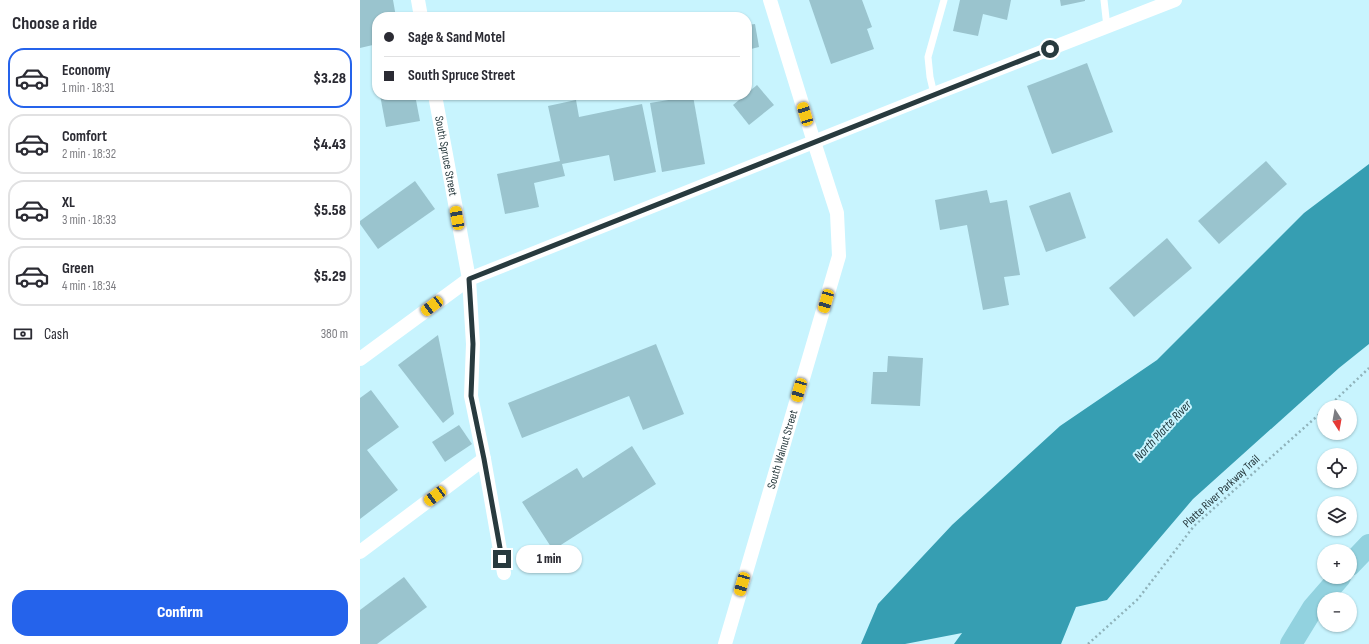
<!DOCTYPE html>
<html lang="en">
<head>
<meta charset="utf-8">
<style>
	body { margin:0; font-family:"Sofia Sans Condensed",sans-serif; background:#f7f7f7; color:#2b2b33; height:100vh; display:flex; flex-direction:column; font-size:15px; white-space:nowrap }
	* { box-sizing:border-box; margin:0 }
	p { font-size:13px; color:#7c7c81 }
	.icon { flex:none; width:22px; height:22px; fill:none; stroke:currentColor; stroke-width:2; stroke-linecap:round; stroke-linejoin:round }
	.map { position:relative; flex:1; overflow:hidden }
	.drawer { display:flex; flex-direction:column; background:#fff; width:360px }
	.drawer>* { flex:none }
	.top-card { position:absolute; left:12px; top:12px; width:380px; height:88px; border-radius:16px; box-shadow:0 1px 3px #0004; display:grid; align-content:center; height:88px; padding:0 12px; background:#fff }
	.needle { width:26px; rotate:169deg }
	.controls { position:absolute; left:957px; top:400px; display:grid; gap:8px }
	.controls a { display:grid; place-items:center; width:40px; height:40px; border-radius:50%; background:#fff; box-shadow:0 1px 3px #0004; font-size:20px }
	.end { position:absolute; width:18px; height:18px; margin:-9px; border:5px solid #283a3e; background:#fff; box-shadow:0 0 0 2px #fff }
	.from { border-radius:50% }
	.bubble { position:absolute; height:28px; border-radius:14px; background:#fff; box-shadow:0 1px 3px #0004; font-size:13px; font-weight:800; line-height:28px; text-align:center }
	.car { position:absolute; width:12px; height:24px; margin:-12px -6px; border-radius:5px; box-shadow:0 0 3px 1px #0007; background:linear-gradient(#f5c518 24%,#345 0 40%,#f5c518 0 76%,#345 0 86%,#f5c518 0) }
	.top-card b { display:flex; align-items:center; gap:14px; height:38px; font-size:15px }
	.top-card b+b { border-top:1px solid #e1e1e2 }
	.top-card i { width:10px; height:10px; background:#2b2b33 }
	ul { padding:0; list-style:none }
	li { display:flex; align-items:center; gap:12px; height:60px; margin:0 8px 6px; padding:0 4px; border:2px solid #e1e1e2; border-radius:16px }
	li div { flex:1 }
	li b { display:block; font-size:15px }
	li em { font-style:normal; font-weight:800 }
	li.active { border-color:#2563eb }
	li>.icon { width:36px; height:36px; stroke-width:1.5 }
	h2 { padding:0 12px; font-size:18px; line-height:48px }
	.pay { display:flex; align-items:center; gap:10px; height:44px; padding:0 12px; font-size:15px }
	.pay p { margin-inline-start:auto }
	.primary-button { display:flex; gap:8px; margin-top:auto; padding:8px 12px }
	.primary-button a { flex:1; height:46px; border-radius:16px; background:#2563eb; color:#fff; font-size:16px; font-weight:800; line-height:46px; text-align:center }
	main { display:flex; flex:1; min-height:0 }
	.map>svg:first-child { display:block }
</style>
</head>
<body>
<main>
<section class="drawer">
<h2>Choose a ride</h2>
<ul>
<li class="active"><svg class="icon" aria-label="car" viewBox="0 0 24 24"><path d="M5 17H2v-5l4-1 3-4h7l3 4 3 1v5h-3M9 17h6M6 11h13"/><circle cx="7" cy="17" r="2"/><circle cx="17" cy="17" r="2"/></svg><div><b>Economy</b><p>1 min · 18:31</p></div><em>$3.28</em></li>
<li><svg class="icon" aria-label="car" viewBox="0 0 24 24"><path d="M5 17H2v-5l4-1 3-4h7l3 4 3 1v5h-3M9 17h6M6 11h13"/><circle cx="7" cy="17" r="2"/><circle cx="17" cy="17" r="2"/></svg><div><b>Comfort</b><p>2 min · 18:32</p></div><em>$4.43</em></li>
<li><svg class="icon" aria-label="car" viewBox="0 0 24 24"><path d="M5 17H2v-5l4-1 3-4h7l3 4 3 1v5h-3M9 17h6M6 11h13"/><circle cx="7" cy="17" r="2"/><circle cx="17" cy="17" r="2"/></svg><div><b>XL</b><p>3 min · 18:33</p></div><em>$5.58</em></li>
<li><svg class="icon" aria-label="car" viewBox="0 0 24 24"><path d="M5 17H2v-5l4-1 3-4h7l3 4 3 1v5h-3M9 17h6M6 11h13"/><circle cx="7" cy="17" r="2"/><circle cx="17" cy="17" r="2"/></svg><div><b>Green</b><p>4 min · 18:34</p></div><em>$5.29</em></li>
</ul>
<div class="pay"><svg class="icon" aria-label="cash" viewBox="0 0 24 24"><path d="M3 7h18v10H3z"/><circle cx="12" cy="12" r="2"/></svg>Cash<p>380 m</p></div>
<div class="primary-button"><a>Confirm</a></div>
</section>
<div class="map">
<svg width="1009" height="644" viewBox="0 0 1009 644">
	<rect width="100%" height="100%" fill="#c8f4fe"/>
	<!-- water -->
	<polygon fill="#369eb2" points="1009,164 1009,344 979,368 833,499 747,600 716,607 701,644 594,644 602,633 545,644 501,644 518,604 592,525 700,426 797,360 944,213"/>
	<!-- building -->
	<g fill="#9ac4ce">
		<polygon points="0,0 33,0 36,17 17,17 17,44 0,48"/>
		<polygon points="449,0 502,0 512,27 507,29 514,49 471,64"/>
		<polygon points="600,0 651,0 647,20 623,14 618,36 593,31"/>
		<polygon points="700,0 725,0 725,1 701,6"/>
		<polygon points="395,24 399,47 387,50 387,25"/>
		<polygon points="727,63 753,132 692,154 667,86"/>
		<polygon points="397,85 414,105 389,125 373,105"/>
		<polygon points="20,95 55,95 60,121 26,127"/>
		<polygon points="333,96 345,164 302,172 290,103"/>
		<polygon points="216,100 219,117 282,104 296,172 254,181 249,155 202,164 205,176 174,183 179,207 145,214 137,174 200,161 188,106"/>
		<polygon points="906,161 927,184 859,244 838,221"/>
		<polygon points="55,181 75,209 18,249 0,224 0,221"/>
		<polygon points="627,190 630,203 647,200 660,275 644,277 649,305 623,310 607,225 580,230 575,200"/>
		<polygon points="710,192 726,238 686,252 669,206"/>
		<polygon points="807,238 832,268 774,317 749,288"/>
		<polygon points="78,335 94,414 83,423 38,365"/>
		<polygon points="296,344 324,414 283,430 269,396 162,438 148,403"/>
		<polygon points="528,356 563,358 560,406 511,404 513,372 527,372"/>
		<polygon points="11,390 39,427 7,450 38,490 0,519 0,398"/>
		<polygon points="99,425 112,444 85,462 72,442"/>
		<polygon points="272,446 296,484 193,550 162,502 217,468 223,478"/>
		<polygon points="44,577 67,607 17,644 0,644 0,610"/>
	</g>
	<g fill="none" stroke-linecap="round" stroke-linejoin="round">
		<!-- path -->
		<g stroke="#8fb2ba" stroke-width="2.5" stroke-dasharray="2 3" stroke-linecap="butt">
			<polyline points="968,407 1009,368"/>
			<polyline points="728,644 778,599 834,526 964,410"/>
		</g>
		<!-- service -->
		<g stroke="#fff" stroke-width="7">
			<polyline points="744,0 747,27"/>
			<polyline points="574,94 570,77 568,57 584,0"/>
		</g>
		<!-- minor -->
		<g stroke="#fff" stroke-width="14">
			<polyline points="58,0 61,17"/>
			<path id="s1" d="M 75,95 L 109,279 L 113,344 L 111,396 L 124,459 L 144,573"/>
			<polyline points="0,359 109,279 574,94 815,0"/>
			<polyline points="0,552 124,459"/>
			<path id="s2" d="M 365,644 L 479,256 L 477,213 L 454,142 L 410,0"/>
		</g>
		<!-- primary -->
		<g stroke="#92d2df" stroke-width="22">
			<polyline points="990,565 1009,545"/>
			<polyline points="931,644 953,608 980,577"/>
		</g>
	</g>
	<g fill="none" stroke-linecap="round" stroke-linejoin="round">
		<!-- route -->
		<polyline stroke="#283a3e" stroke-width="5" points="142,559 124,459 111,396 113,344 109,279 690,49"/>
	</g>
	<g text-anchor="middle" stroke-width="4" stroke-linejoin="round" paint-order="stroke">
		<!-- street labels -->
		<g font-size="12" fill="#283a3e" stroke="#c8f4fe">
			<text dy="4" stroke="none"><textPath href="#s1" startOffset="62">South Spruce Street</textPath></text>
			<text dy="4" stroke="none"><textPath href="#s2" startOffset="203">South Walnut Street</textPath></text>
			<text transform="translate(861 491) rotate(-43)" y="4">Platte River Parkway Trail</text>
		</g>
		<!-- water labels -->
		<g font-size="13" font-style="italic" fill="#1b3237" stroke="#c8f4fe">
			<text transform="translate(802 430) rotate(-47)" y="5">North Platte River</text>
		</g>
	</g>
</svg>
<div class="controls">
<a><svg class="needle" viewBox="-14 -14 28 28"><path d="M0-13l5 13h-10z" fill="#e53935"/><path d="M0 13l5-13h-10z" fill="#7c7c81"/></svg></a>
<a><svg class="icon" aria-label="locate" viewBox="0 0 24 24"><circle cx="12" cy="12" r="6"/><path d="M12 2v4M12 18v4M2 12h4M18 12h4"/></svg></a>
<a><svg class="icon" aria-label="layers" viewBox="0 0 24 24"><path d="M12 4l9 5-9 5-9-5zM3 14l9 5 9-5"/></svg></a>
<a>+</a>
<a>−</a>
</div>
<i class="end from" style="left:690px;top:49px"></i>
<i class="end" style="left:142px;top:559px"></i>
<div class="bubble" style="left:156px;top:545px;width:66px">1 min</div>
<i class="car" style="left:445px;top:114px;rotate:343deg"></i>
<i class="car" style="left:97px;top:218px;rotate:350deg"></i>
<i class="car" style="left:466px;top:301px;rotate:196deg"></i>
<i class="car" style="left:72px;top:306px;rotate:233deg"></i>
<i class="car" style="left:439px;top:390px;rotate:196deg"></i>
<i class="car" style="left:75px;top:496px;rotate:233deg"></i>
<i class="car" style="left:382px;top:584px;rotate:196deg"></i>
<div class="top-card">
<b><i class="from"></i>Sage &amp; Sand Motel</b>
<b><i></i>South Spruce Street</b>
</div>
</div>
</main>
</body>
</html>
